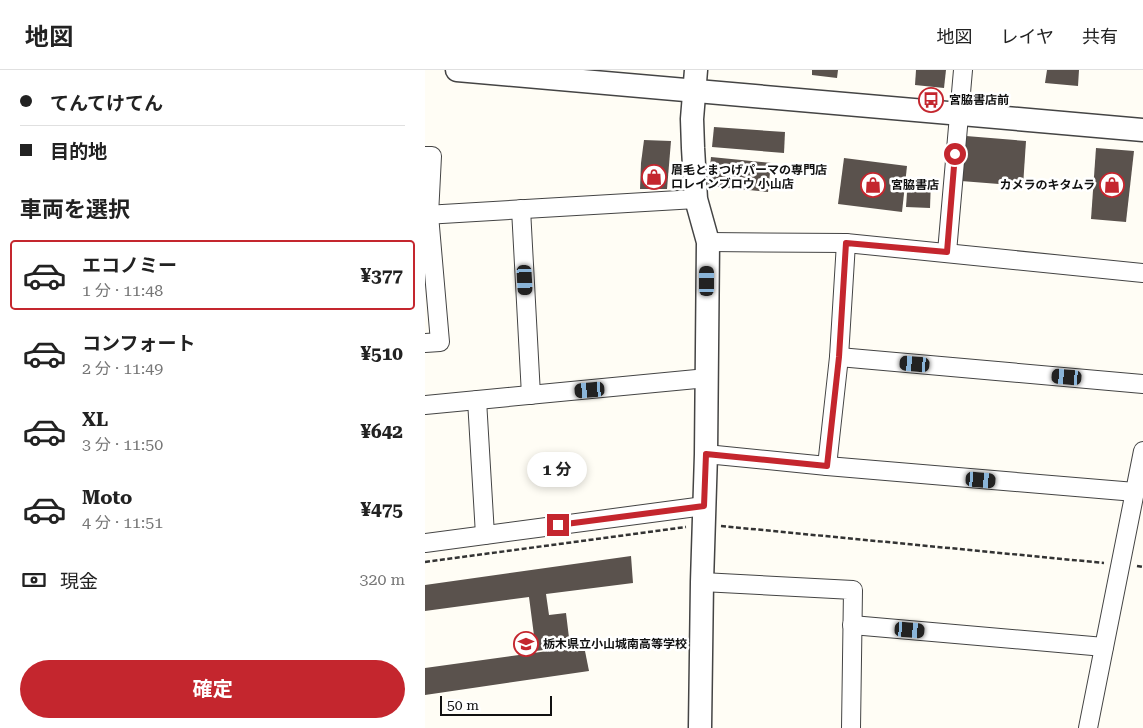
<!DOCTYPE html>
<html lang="ja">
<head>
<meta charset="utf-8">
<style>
	body { margin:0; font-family:"Roboto Serif","Noto Sans JP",serif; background:#f6f6f6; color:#222; height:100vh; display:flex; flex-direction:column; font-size:19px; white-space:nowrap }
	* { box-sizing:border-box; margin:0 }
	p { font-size:16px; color:#767676 }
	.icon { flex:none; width:28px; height:28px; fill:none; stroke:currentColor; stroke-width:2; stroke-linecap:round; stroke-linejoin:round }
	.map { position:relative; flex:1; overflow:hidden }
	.side { display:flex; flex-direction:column; background:#fff; width:425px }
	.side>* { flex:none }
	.banner { display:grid; align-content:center; height:110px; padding:0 20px; background:#fff }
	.scale { position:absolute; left:15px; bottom:12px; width:112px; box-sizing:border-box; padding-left:5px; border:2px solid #111; border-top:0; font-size:14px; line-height:18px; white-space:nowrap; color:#111; -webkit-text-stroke:4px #fff; paint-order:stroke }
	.end { position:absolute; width:22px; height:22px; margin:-11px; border:6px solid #c4262e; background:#fff; box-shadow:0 0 0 2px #fff }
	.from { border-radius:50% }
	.bubble { position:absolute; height:35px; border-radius:18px; background:#fff; box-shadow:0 2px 8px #0003; font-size:16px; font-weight:700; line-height:35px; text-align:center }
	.car { position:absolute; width:15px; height:30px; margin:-15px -8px; border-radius:6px; box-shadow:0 0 4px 1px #0007; background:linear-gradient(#222 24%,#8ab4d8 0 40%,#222 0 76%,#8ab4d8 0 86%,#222 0) }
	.banner b { display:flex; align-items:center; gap:18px; height:48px; font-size:19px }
	.banner b+b { border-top:1px solid #e0e0e0 }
	.banner i { width:12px; height:12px; background:#222 }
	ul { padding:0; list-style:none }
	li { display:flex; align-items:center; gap:15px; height:70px; margin:0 10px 8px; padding:0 10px; border:2px solid transparent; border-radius:5px }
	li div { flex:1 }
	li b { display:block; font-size:19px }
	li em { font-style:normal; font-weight:700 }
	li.selected { border-color:#c4262e }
	li>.icon { width:45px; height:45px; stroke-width:1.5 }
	h2 { padding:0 20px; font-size:22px; line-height:60px }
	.pay { display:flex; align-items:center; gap:12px; height:55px; padding:0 20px; font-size:19px }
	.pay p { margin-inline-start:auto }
	.cta { display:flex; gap:10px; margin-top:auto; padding:10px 20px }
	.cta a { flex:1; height:58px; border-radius:30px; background:#c4262e; color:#fff; font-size:20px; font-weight:700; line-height:58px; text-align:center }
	header { display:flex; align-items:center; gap:30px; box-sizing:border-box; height:70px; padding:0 25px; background:#fff; border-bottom:1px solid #e0e0e0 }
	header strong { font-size:24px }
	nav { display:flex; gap:28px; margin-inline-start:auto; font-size:18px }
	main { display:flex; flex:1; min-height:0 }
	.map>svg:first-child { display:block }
</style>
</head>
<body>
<header>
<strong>地図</strong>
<nav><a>地図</a><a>レイヤ</a><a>共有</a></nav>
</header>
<main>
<section class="side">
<div class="banner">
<b><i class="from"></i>てんてけてん</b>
<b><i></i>目的地</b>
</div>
<h2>車両を選択</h2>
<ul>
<li class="selected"><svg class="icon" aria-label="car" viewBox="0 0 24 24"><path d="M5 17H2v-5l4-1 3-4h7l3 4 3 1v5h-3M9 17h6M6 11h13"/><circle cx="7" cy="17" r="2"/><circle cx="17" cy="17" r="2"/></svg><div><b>エコノミー</b><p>1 分 · 11:48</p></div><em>¥377</em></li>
<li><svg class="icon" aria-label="car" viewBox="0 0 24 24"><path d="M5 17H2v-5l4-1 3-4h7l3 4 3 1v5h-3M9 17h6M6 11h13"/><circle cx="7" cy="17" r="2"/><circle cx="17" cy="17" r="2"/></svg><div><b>コンフォート</b><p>2 分 · 11:49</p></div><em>¥510</em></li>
<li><svg class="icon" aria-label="car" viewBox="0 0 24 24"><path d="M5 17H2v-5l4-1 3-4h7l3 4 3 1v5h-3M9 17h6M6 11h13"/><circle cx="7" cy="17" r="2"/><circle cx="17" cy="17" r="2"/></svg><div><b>XL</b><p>3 分 · 11:50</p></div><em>¥642</em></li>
<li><svg class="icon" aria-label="car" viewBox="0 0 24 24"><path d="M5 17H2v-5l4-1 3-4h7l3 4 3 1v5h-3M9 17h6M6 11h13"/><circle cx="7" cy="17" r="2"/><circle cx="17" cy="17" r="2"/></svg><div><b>Moto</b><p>4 分 · 11:51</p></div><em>¥475</em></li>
</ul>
<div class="pay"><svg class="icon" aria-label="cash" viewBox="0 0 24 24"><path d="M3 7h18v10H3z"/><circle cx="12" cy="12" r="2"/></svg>現金<p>320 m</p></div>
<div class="cta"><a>確定</a></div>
</section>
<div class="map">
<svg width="718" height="658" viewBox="0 0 718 658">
	<rect width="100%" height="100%" fill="#fffdf5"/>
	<!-- building -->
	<g fill="#5a524d">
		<polygon points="387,0 413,0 412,8 387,5"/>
		<polygon points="491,0 521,0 519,18 490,15"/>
		<polygon points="622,0 654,0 653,16 620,13"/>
		<polygon points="289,57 360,62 359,83 287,77"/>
		<polygon points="541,66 601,71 598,116 536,111"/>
		<polygon points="219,70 246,71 242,119 215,119 216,93"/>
		<polygon points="671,78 709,81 701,152 666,149"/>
		<polygon points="286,87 346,93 343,122 283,116"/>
		<polygon points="419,88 482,96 477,142 413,134"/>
		<polygon points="483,108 506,109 505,138 481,137"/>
		<polygon points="206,486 208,513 121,524 124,545 141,543 145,576 111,581 104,527 0,541 0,515"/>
		<polygon points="159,576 164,601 0,625 0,598"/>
	</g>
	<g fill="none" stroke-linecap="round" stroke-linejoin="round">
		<defs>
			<g id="minor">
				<polyline points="0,86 7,86 4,145 15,272 0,273"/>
				<polyline points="96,139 106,325"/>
				<polyline points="0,145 271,129"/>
				<polyline points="283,172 421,173 718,203"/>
				<polyline points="522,182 538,0"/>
				<polyline points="414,287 718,314"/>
				<polyline points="52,330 60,465"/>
				<polyline points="0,335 282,308"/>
				<polyline points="281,384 402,396 710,422"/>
				<polyline points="402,396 414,287 421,173"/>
				<polyline points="0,473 279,436"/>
				<polyline points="277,512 428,520 426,658"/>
				<polyline points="427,555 679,577"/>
				<polyline points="663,658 718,381"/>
			</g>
			<g id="tertiary">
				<polyline points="32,0 718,60"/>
				<polyline points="271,0 267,49 268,78 271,129 283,172 281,384 277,512 275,658"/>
			</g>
		</defs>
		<!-- minor casing -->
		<use href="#minor" stroke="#444" stroke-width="20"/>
		<!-- tertiary casing -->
		<use href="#tertiary" stroke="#444" stroke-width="25"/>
		<!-- path -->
		<g stroke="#333" stroke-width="2.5" stroke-dasharray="5 2.5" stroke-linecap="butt">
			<polyline points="296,456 679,493"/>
			<polyline points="0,492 261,457"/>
			<polyline points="712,496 718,497"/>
		</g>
		<!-- minor -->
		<use href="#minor" stroke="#fff" stroke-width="18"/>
		<!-- tertiary -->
		<use href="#tertiary" stroke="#fff" stroke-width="22"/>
	</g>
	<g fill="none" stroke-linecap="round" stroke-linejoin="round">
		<!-- route -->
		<polyline stroke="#c4262e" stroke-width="6" points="133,455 279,436 281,384 402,396 414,287 421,173 522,182 530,84"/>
	</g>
	<!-- icons -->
	<defs>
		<symbol id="bus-ring" viewBox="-11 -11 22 22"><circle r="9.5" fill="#fff" stroke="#c4262e" stroke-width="1.5"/><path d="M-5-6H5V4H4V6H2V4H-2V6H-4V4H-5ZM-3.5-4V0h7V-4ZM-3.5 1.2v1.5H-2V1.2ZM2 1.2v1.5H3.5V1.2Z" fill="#c4262e"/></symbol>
		<symbol id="shop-ring" viewBox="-11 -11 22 22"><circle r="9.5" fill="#fff" stroke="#c4262e" stroke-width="1.5"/><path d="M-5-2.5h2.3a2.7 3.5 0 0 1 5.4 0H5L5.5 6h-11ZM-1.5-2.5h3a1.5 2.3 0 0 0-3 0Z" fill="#c4262e"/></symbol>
		<symbol id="school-ring" viewBox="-11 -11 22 22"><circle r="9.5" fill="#fff" stroke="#c4262e" stroke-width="1.5"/><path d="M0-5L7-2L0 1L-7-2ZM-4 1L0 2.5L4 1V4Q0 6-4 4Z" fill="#c4262e"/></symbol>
	</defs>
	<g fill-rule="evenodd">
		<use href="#bus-ring" x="492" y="16" width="28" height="28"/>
		<use href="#shop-ring" x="215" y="93" width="28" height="28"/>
		<use href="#shop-ring" x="434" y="101" width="28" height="28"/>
		<use href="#shop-ring" x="673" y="101" width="28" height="28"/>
		<use href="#school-ring" x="87" y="560" width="28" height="28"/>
	</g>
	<g text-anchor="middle" stroke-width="5" stroke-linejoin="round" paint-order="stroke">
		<!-- poi labels -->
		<g font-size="12" font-weight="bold" fill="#111" stroke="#fff" text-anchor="start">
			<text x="524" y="34">宮脇書店前</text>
			<text x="246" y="104">眉毛とまつげパーマの専門店<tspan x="246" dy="14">ロレインブロウ 小山店</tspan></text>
			<text x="466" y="119">宮脇書店</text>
			<text x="670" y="119" text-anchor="end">カメラのキタムラ</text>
			<text x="118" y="578">栃木県立小山城南高等学校</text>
		</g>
	</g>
</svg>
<div class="scale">50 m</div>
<i class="end from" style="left:530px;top:84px"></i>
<i class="end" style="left:133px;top:455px"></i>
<div class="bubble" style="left:102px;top:382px;width:60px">1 分</div>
<i class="car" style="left:100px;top:210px;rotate:177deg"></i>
<i class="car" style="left:282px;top:211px;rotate:0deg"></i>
<i class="car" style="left:490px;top:294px;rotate:275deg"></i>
<i class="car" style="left:642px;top:307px;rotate:275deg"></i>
<i class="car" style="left:165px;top:320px;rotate:265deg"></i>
<i class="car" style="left:556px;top:410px;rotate:95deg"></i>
<i class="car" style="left:485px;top:560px;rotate:95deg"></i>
</div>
</main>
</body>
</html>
